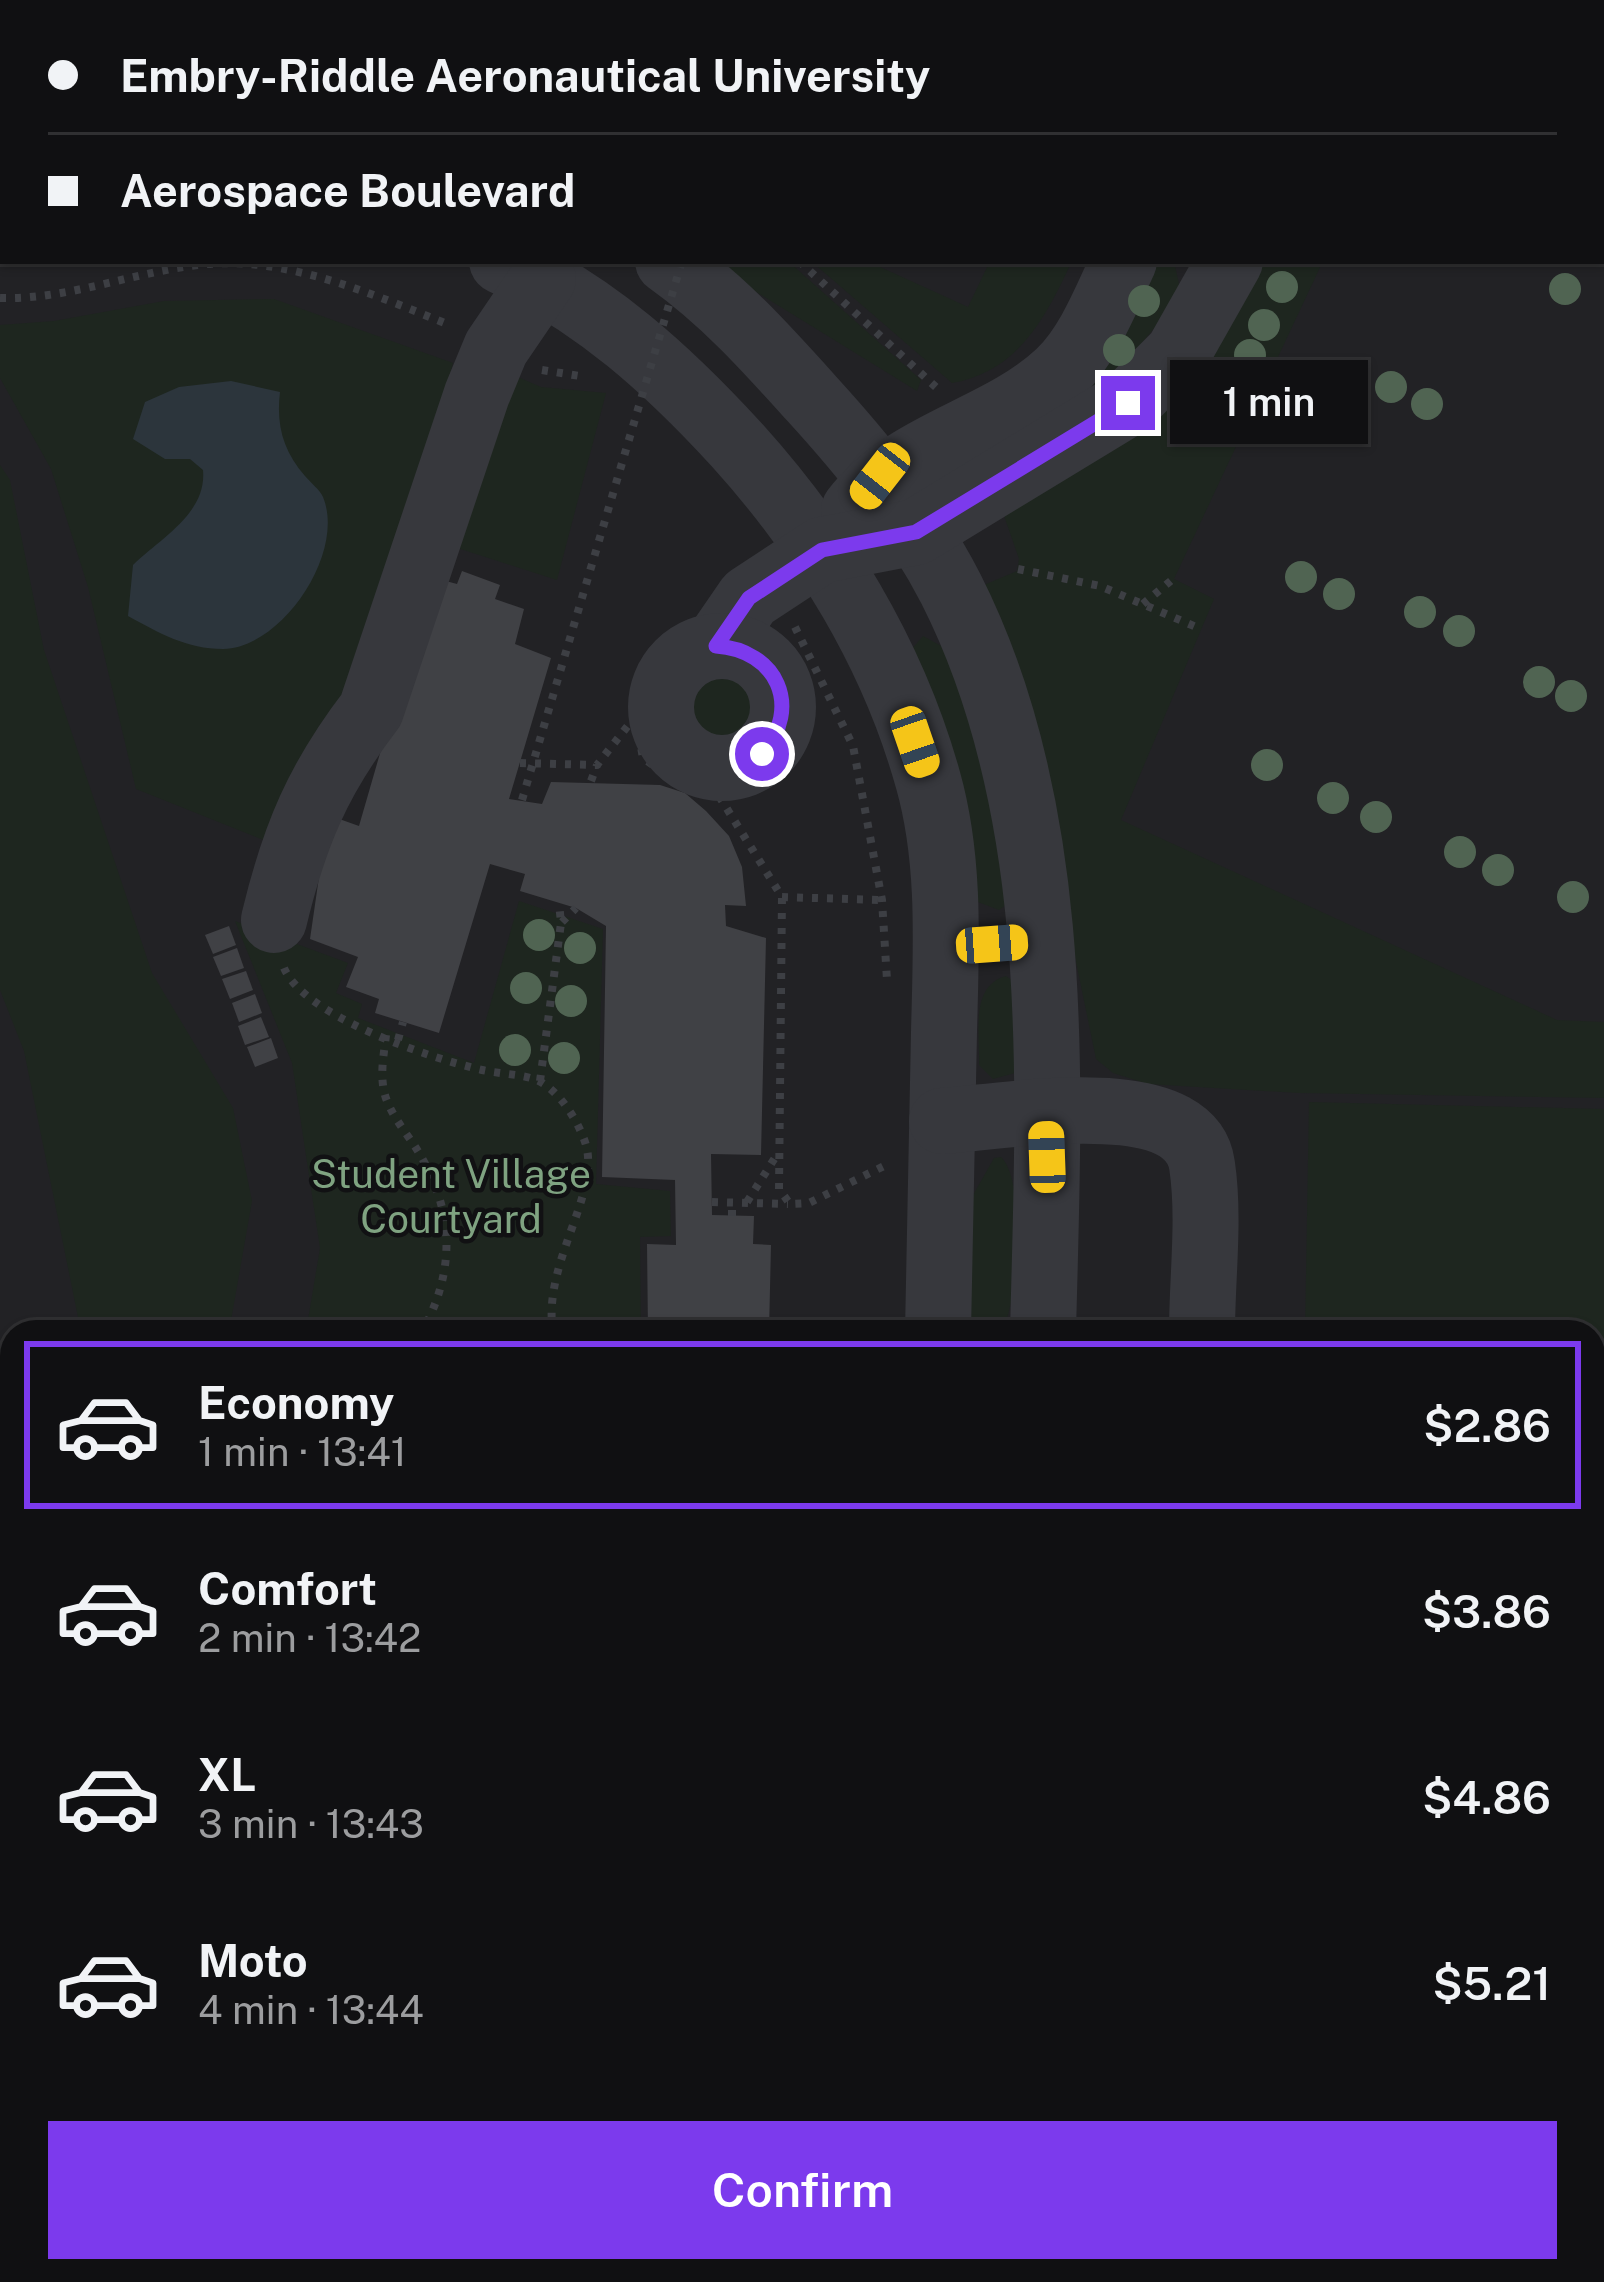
<!DOCTYPE html>
<html lang="en">
<head>
<meta charset="utf-8">
<style>
	body { margin:0; font-family:"Public Sans",sans-serif; background:#19191b; color:#f1f3f6; height:100vh; display:flex; flex-direction:column; font-size:45px; white-space:nowrap }
	* { box-sizing:border-box; margin:0 }
	p { font-size:39px; color:#9c9d9f }
	.icon { flex:none; width:66px; height:66px; fill:none; stroke:currentColor; stroke-width:2; stroke-linecap:round; stroke-linejoin:round }
	.map { position:relative; flex:1; overflow:hidden }
	.sheet { position:absolute; left:0px; top:1320px; width:1605px; height:963px; display:flex; flex-direction:column; background:#101012; border-radius:36px 36px 0 0; box-shadow:0 3px 9px #0004,0 0 0 3px #303032 }
	.sheet>* { flex:none }
	.banner { position:absolute; left:0px; top:0px; width:1605px; height:264px; box-shadow:0 3px 9px #0004,0 0 0 3px #303032; display:grid; align-content:center; height:264px; padding:0 48px; background:#101012 }
	.end { position:absolute; width:54px; height:54px; margin:-27px; border:15px solid #7c3aed; background:#fff; box-shadow:0 0 0 6px #fff }
	.from { border-radius:50% }
	.bubble { position:absolute; height:84px; border-radius:0px; background:#101012; box-shadow:0 3px 9px #0004,0 0 0 3px #303032; font-size:39px; font-weight:600; line-height:84px; text-align:center }
	.car { position:absolute; width:36px; height:72px; margin:-36px -18px; border-radius:15px; box-shadow:0 0 9px 3px #0007; background:linear-gradient(#f5c518 24%,#345 0 40%,#f5c518 0 76%,#345 0 86%,#f5c518 0) }
	.banner b { display:flex; align-items:center; gap:42px; height:114px; font-size:45px }
	.banner b+b { border-top:3px solid #303032 }
	.banner i { width:30px; height:30px; background:#f1f3f6 }
	ul { padding:21px 0 0; list-style:none }
	li { display:flex; align-items:center; gap:36px; height:168px; margin:0 24px 18px; padding:0 24px; border:6px solid transparent; border-radius:0px }
	li div { flex:1 }
	li b { display:block; font-size:45px }
	li em { font-style:normal; font-weight:600 }
	li.active { border-color:#7c3aed }
	li>.icon { width:108px; height:108px; stroke-width:1.5 }
	.cta { display:flex; gap:24px; margin-top:auto; padding:24px 48px }
	.cta a { flex:1; height:138px; border-radius:0px; background:#7c3aed; color:#fff; font-size:48px; font-weight:600; line-height:138px; text-align:center }
	.map>svg:first-child { display:block }
</style>
</head>
<body>
<div class="map">
<svg width="1604" height="2282" viewBox="0 0 1604 2282">
	<rect width="100%" height="100%" fill="#161618"/>
	<!-- built -->
	<path fill="#222225" fill-rule="evenodd" d="M 0,0 L 1604,0 L 1604,2282 L 36,2282 L 37,2271 L 1593,2271 L 1593,1332 L 12,1332 L 12,1483 L 0,1483 ZM 3,3 L 1602,3 L 1602,261 L 3,261 Z"/>
	<!-- green -->
	<g fill="#1e261f">
		<polygon points="0,0 362,0 368,3 3,3 0,62"/>
		<polygon points="706,261 788,261 921,380 917,391"/>
		<path d="M 811,261 L 867,261 L 968,307 L 990,261 L 1072,261 C 1046,317 1018,372 952,383 Z"/>
		<polygon points="1143,261 1174,261 1180,289 1174,305 1100,392 1069,391"/>
		<polygon points="1254,261 1323,261 1174,579 1214,599 1121,820 1557,1020 1604,1022 1604,1098 1299,1093 1148,1084 1113,1073 1096,1059 1073,947 977,588 1017,571 1019,559 1000,504"/>
		<polygon points="274,299 453,363 354,708 271,843 136,789 88,587 51,469 0,378 0,325 54,321 164,301"/>
		<polygon points="499,369 541,387 606,393 557,580 448,545"/>
		<polygon points="0,465 10,480 44,650 152,973 233,1108 252,1201 229,1332 81,1332 24,1051 0,990"/>
		<polygon points="923,636 945,648 992,787 1006,905 999,910 978,902 966,841 911,650"/>
		<circle cx="724" cy="708" r="36"/>
		<polygon points="519,901 603,929 596,1184 670,1191 671,1236 640,1237 641,1332 306,1332 320,1248 292,1063 235,921 348,963 336,993 362,1004 358,1018 474,1063"/>
		<path d="M 1006,976 L 1017,984 L 1015,1073 L 993,1079 L 979,1065 C 980,1032 970,986 1006,976 Z"/>
		<polygon points="1309,1102 1604,1109 1604,2215 1593,2215 1593,1332 1305,1332"/>
		<path d="M 1001,1157 C 1026,1180 1019,1304 1001,1332 L 969,1332 L 972,1197 L 994,1158 Z"/>
		<polygon points="1593,2231 1604,2231 1604,2282 1072,2282 1072,2271 1593,2271"/>
	</g>
	<!-- water -->
	<path fill="#2c353c" d="M 231,381 L 280,392 C 276,425 283,451 305,476 C 310,482 320,490 323,497 C 346,553 282,648 223,649 C 187,649 159,633 128,616 L 133,565 C 162,537 207,513 203,470 L 190,459 L 165,459 L 133,439 L 145,402 L 179,387 Z"/>
	<!-- building -->
	<g fill="#404145">
		<polygon points="462,571 500,585 495,599 524,609 515,644 551,658 509,799 542,804 551,782 660,785 685,793 706,811 729,836 742,867 746,906 725,905 726,926 766,938 761,1155 711,1154 712,1215 754,1216 753,1244 771,1245 769,1332 648,1332 647,1244 676,1245 675,1180 602,1177 606,926 576,908 520,891 525,874 490,864 439,1033 375,1013 379,999 346,987 358,957 310,939 328,815 359,826 431,577 457,584"/>
		<polygon points="229,926 236,945 213,954 205,935"/>
		<polygon points="237,948 244,968 221,976 213,957"/>
		<polygon points="246,971 253,990 230,999 222,979"/>
		<polygon points="255,994 262,1013 239,1022 232,1003"/>
		<polygon points="261,1017 269,1037 245,1045 238,1026"/>
		<polygon points="271,1038 278,1058 255,1067 247,1047"/>
	</g>
	<g fill="none" stroke-linecap="round" stroke-linejoin="round">
		<!-- path -->
		<g stroke="#3d3f44" stroke-width="8" stroke-dasharray="6 9" stroke-linecap="butt">
			<polyline points="0,9 3,9"/>
			<polyline points="799,261 939,390"/>
			<path d="M 0,298 C 71,300 137,270 208,264 C 288,257 375,295 447,324"/>
			<polyline points="542,370 586,377"/>
			<polyline points="1018,569 1100,586 1201,629"/>
			<polyline points="1143,604 1173,579"/>
			<polyline points="795,627 853,746 882,900 887,980"/>
			<path d="M 662,649 C 637,685 635,717 643,758 C 665,773 689,795 718,796 C 800,798 832,702 781,645"/>
			<polyline points="520,763 597,765 634,718"/>
			<polyline points="591,781 597,765"/>
			<polyline points="719,796 782,897 779,1189 790,1204 809,1203 888,1164"/>
			<polyline points="782,897 882,900"/>
			<polyline points="562,922 576,908"/>
			<path d="M 284,968 C 305,1017 430,1058 482,1070 C 500,1074 521,1074 537,1080 C 559,1090 579,1122 586,1145 C 600,1195 542,1264 553,1332"/>
			<path d="M 386,1035 C 384,1054 380,1072 384,1091 C 388,1111 405,1131 416,1148 C 454,1209 457,1268 422,1332"/>
			<polyline points="398,1040 403,1022"/>
			<polyline points="540,1081 561,923 559,903"/>
			<polyline points="712,1202 788,1204"/>
			<polyline points="747,1202 778,1153"/>
			<polyline points="732,1216 732,1202"/>
			<polyline points="548,2282 549,2271"/>
			<polyline points="862,2282 862,2271"/>
		</g>
		<!-- minor -->
		<g stroke="#37383d" stroke-width="66">
			<polyline points="494,0 501,3"/>
			<polyline points="800,0 809,3"/>
			<polyline points="644,3 646,0"/>
			<polyline points="1244,3 1246,0"/>
			<polyline points="1347,3 1348,0"/>
			<polyline points="1568,3 1570,0"/>
			<polyline points="0,82 3,82"/>
			<polyline points="0,185 3,185"/>
			<path d="M 502,261 C 594,302 669,371 736,444 C 823,540 893,654 928,780 C 951,861 946,949 944,1032 C 942,1132 940,1232 938,1332"/>
			<path d="M 668,261 C 724,301 766,348 812,399 C 865,457 915,519 951,589 C 1065,814 1049,1088 1043,1332"/>
			<path d="M 854,510 C 907,441 997,431 1059,373 C 1089,345 1107,297 1124,261"/>
			<polyline points="716,646 749,598 822,550 916,532 1128,403 1178,353 1230,261"/>
			<circle cx="722" cy="707" r="61"/>
			<path d="M 274,920 C 294,836 318,779 371,710 L 477,394 L 496,348 L 543,279"/>
			<path d="M 942,1121 C 1003,1117 1190,1082 1202,1165 C 1210,1218 1202,1278 1202,1332"/>
			<polyline points="985,2271 1019,2271"/>
			<polyline points="922,2282 923,2271"/>
		</g>
		<!-- major -->
		<g stroke="#53555c" stroke-width="66">
			<polyline points="0,1471 0,1600"/>
			<polyline points="0,1712 12,1747"/>
			<polyline points="0,2031 12,1941"/>
		</g>
		<!-- path-bridge -->
		<polyline stroke="#3d3f44" stroke-width="8" stroke-dasharray="6 9" stroke-linecap="butt" points="522,800 682,261"/>
	</g>
	<!-- trees -->
	<g fill="#506452">
		<circle cx="1282" cy="287" r="16"/>
		<circle cx="1565" cy="289" r="16"/>
		<circle cx="1144" cy="301" r="16"/>
		<circle cx="1264" cy="325" r="16"/>
		<circle cx="1119" cy="350" r="16"/>
		<circle cx="1250" cy="355" r="16"/>
		<circle cx="1391" cy="387" r="16"/>
		<circle cx="1226" cy="388" r="16"/>
		<circle cx="1427" cy="404" r="16"/>
		<circle cx="1196" cy="422" r="16"/>
		<circle cx="1301" cy="577" r="16"/>
		<circle cx="1339" cy="594" r="16"/>
		<circle cx="1420" cy="612" r="16"/>
		<circle cx="1459" cy="631" r="16"/>
		<circle cx="1539" cy="682" r="16"/>
		<circle cx="1571" cy="696" r="16"/>
		<circle cx="1267" cy="765" r="16"/>
		<circle cx="1333" cy="798" r="16"/>
		<circle cx="1376" cy="817" r="16"/>
		<circle cx="1460" cy="852" r="16"/>
		<circle cx="1498" cy="870" r="16"/>
		<circle cx="1573" cy="897" r="16"/>
		<circle cx="539" cy="935" r="16"/>
		<circle cx="580" cy="948" r="16"/>
		<circle cx="526" cy="988" r="16"/>
		<circle cx="571" cy="1001" r="16"/>
		<circle cx="515" cy="1050" r="16"/>
		<circle cx="564" cy="1058" r="16"/>
	</g>
	<g fill="none" stroke-linecap="round" stroke-linejoin="round">
		<!-- route -->
		<path stroke="#7c3aed" stroke-width="15" d="M 762,754 C 803,707 777,650 716,646 L 749,598 L 822,550 L 916,532 L 1128,403"/>
	</g>
	<g text-anchor="middle" stroke-width="9" stroke-linejoin="round" paint-order="stroke">
		<!-- park labels -->
		<g font-size="39" fill="#7fa381" stroke="#111113">
			<text x="451" y="1188">Student Village<tspan x="451" dy="45">Courtyard</tspan></text>
		</g>
	</g>
</svg>
<i class="end from" style="left:762px;top:754px"></i>
<i class="end" style="left:1128px;top:403px"></i>
<div class="bubble" style="left:1170px;top:360px;width:198px">1 min</div>
<i class="car" style="left:880px;top:476px;rotate:218deg"></i>
<i class="car" style="left:915px;top:742px;rotate:161deg"></i>
<i class="car" style="left:992px;top:944px;rotate:86deg"></i>
<i class="car" style="left:1047px;top:1157px;rotate:358deg"></i>
<div class="banner">
<b><i class="from"></i>Embry-Riddle Aeronautical University</b>
<b><i></i>Aerospace Boulevard</b>
</div>
<section class="sheet">
<ul>
<li class="active"><svg class="icon" aria-label="car" viewBox="0 0 24 24"><path d="M5 17H2v-5l4-1 3-4h7l3 4 3 1v5h-3M9 17h6M6 11h13"/><circle cx="7" cy="17" r="2"/><circle cx="17" cy="17" r="2"/></svg><div><b>Economy</b><p>1 min · 13:41</p></div><em>$2.86</em></li>
<li><svg class="icon" aria-label="car" viewBox="0 0 24 24"><path d="M5 17H2v-5l4-1 3-4h7l3 4 3 1v5h-3M9 17h6M6 11h13"/><circle cx="7" cy="17" r="2"/><circle cx="17" cy="17" r="2"/></svg><div><b>Comfort</b><p>2 min · 13:42</p></div><em>$3.86</em></li>
<li><svg class="icon" aria-label="car" viewBox="0 0 24 24"><path d="M5 17H2v-5l4-1 3-4h7l3 4 3 1v5h-3M9 17h6M6 11h13"/><circle cx="7" cy="17" r="2"/><circle cx="17" cy="17" r="2"/></svg><div><b>XL</b><p>3 min · 13:43</p></div><em>$4.86</em></li>
<li><svg class="icon" aria-label="car" viewBox="0 0 24 24"><path d="M5 17H2v-5l4-1 3-4h7l3 4 3 1v5h-3M9 17h6M6 11h13"/><circle cx="7" cy="17" r="2"/><circle cx="17" cy="17" r="2"/></svg><div><b>Moto</b><p>4 min · 13:44</p></div><em>$5.21</em></li>
</ul>
<div class="cta"><a>Confirm</a></div>
</section>
</div>
</body>
</html>
